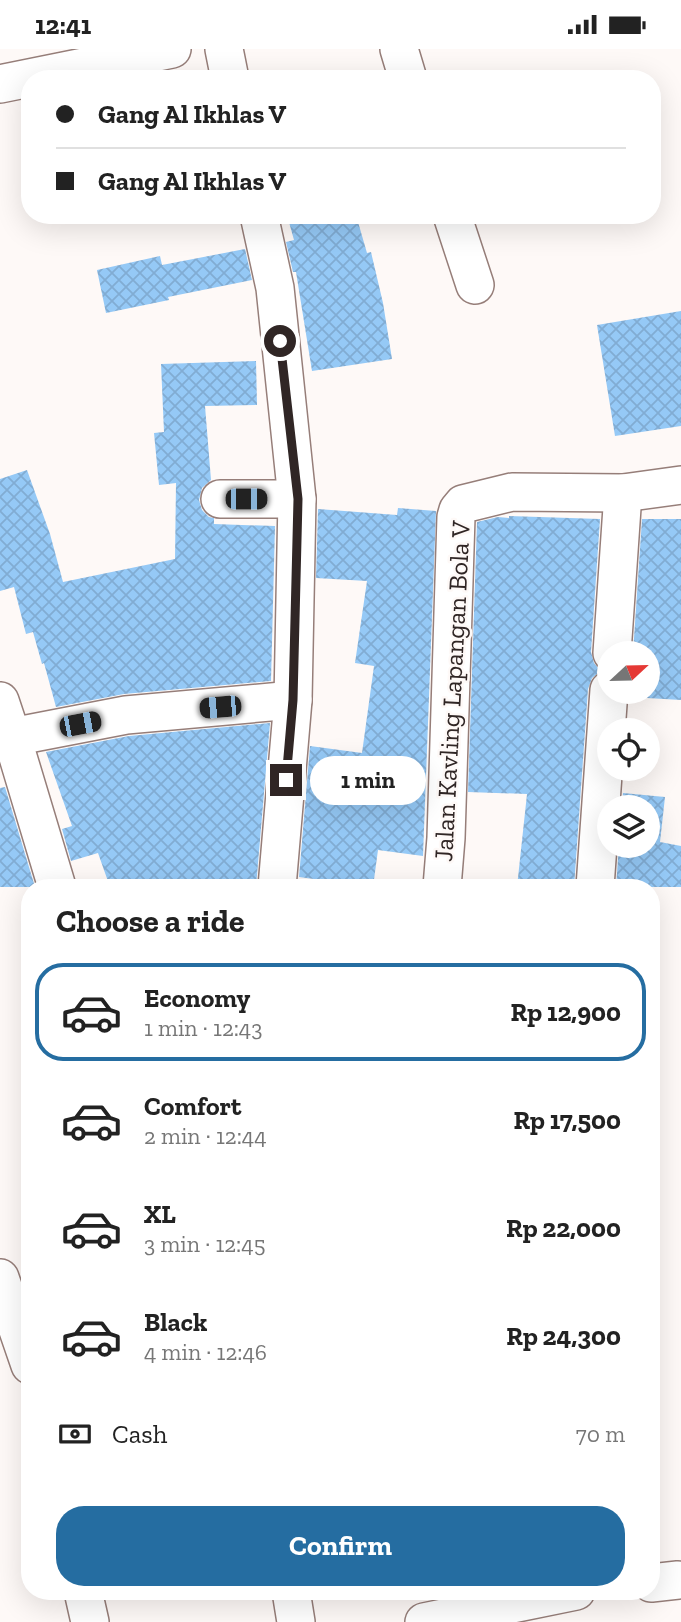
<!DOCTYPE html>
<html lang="en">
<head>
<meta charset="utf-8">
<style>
	body { margin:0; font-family:"Zilla Slab",serif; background:#f2f2f2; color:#222; height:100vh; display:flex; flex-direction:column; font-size:26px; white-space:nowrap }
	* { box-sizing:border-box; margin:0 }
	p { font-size:23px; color:#767676 }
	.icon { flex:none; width:38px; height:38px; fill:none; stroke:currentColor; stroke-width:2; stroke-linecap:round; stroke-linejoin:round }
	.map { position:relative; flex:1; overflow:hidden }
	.side { position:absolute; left:21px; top:830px; width:639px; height:721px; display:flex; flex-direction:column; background:#fff; border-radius:28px; box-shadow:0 7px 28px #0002 }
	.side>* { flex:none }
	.top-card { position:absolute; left:21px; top:21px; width:640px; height:154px; border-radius:28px; box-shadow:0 7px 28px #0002; display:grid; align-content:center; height:154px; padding:0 35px; background:#fff }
	.needle { width:46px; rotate:68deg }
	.buttons { position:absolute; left:597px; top:592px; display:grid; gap:14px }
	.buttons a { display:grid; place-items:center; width:63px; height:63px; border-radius:50%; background:#fff; box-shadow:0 7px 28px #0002; font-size:35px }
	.end { position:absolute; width:32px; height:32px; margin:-16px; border:9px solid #302625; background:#fff; box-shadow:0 0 0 4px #fff }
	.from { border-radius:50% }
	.bubble { position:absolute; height:49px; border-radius:24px; background:#fff; box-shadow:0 7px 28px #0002; font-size:23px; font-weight:700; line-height:49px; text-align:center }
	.car { position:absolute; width:21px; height:42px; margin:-21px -10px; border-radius:9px; box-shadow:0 0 5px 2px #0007; background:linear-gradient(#222 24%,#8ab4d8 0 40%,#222 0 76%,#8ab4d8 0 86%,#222 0) }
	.top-card b { display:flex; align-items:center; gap:24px; height:66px; font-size:26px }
	.top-card b+b { border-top:2px solid #e0e0e0 }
	.top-card i { width:18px; height:18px; background:#222 }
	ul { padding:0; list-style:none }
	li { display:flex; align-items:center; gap:21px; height:98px; margin:0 14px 10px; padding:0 21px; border:4px solid transparent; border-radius:28px }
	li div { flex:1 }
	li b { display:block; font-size:26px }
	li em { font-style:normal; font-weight:700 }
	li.active { border-color:#256da1 }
	li>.icon { width:63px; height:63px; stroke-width:1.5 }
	h2 { padding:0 35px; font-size:32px; line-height:84px }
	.pay { display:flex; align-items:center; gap:18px; height:77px; padding:0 35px; font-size:26px }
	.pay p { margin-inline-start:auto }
	.primary-button { display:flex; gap:14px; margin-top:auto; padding:14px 35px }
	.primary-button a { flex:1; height:80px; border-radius:28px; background:#256da1; color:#fff; font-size:28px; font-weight:700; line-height:80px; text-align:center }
	.status { display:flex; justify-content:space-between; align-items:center; height:49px; padding:0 35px; background:#fff; direction:ltr }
	.status svg { height:19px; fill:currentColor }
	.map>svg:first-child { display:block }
</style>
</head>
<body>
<div class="status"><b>12:41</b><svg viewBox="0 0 49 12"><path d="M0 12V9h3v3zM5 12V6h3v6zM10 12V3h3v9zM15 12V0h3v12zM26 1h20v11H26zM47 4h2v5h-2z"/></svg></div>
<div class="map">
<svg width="681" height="1573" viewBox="0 0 681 1573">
	<defs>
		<pattern id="building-cross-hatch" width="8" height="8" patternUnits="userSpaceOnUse" patternTransform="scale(1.75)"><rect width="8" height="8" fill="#95c9f6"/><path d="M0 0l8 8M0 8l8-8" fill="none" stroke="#81acd3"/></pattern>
	</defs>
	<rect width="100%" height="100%" fill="#fef9f7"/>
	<!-- building -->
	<g fill="url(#building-cross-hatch)">
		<polygon points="287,166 356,166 367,204 371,203 383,254 392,310 312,322 296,223 293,223 286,193 294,191"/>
		<polygon points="245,200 252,231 168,248 169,251 106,264 97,221 160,207 162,216"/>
		<polygon points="681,262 681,377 615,387 597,276"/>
		<polygon points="256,312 257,356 205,357 211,431 202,439 199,451 202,461 209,468 214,469 214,475 275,477 271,632 124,645 56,658 44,614 42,615 33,583 26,585 14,538 0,542 0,430 27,421 50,485 63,533 175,510 176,434 159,436 154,384 164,383 161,315"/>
		<polygon points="398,459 436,462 423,807 378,801 373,838 299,828 310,697 362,704 374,617 355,614 367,532 316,529 318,460 397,466"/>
		<polygon points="509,467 600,470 591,603 594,614 601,622 592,629 588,640 574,838 517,838 527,745 468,743 477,473 498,468 509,469"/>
		<polygon points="642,470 681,470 681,651 630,648 630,642 648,642 648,604 633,604"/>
		<polygon points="270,674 256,838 110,838 98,804 71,812 62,780 72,777 46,703 129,687"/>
		<polygon points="5,738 35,838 0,838 0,739"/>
		<polygon points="623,744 665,748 660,793 681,797 681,838 616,838 619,796 648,796 648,758 622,758"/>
	</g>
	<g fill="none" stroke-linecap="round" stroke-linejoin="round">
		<defs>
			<g id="street">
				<polyline points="224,0 230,30"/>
				<polyline points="399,0 408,30"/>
				<polyline points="0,35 172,0"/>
				<polyline points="259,166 275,239 297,450 293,651 277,838"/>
				<polyline points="452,166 475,236"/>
				<polyline points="220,450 297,450"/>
				<polyline points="612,604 623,444"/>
				<polyline points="0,652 12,688 57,838"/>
				<polyline points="0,693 12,688 126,666 293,651"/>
				<polyline points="442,838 446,789 456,468 458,461 463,455 512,443 623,444 681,436"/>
				<polyline points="595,838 609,641"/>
				<polyline points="0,1229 30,1316"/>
				<polyline points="651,1534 678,1531"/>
				<polyline points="83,1542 90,1573"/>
				<polyline points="291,1542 296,1573"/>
				<polyline points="424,1573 576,1542"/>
			</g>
		</defs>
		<!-- street casing -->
		<use href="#street" stroke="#967e79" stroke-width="40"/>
		<!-- street -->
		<use href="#street" stroke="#fff" stroke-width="37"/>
	</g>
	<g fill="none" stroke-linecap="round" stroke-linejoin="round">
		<!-- route -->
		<polyline stroke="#302625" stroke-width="9" points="280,292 298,450 293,651 286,731"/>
	</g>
	<g text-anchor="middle" stroke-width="5" stroke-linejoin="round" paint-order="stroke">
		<!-- street labels -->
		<g font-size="26" fill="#302625" stroke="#fef9f7">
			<text transform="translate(452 642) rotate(-87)" y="9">Jalan Kavling Lapangan Bola V</text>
		</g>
	</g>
</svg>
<div class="buttons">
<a><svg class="needle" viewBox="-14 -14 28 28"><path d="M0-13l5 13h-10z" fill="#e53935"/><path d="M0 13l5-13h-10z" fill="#767676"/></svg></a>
<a><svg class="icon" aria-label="locate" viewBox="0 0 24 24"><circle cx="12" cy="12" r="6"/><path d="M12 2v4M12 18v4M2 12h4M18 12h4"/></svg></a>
<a><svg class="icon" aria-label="layers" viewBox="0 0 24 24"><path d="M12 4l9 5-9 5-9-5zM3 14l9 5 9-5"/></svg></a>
</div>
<i class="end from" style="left:280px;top:292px"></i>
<i class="end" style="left:286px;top:731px"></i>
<div class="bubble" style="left:310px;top:707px;width:116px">1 min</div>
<i class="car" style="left:246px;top:450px;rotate:90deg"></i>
<i class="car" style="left:220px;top:658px;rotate:265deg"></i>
<i class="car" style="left:80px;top:675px;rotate:79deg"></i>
<div class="top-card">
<b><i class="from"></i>Gang Al Ikhlas V</b>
<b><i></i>Gang Al Ikhlas V</b>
</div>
<section class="side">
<h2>Choose a ride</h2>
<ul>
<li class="active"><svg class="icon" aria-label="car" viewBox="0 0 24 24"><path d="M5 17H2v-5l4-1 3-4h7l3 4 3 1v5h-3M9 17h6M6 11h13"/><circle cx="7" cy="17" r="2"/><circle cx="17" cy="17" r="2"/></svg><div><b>Economy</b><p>1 min · 12:43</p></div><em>Rp 12,900</em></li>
<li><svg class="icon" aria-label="car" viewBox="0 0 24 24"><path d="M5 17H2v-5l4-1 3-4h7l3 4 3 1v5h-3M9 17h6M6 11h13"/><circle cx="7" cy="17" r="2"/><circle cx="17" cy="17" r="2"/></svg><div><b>Comfort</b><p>2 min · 12:44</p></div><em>Rp 17,500</em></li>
<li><svg class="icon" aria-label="car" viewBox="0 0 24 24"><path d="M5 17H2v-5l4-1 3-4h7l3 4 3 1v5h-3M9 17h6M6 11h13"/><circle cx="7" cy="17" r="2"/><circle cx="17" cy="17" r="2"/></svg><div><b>XL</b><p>3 min · 12:45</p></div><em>Rp 22,000</em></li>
<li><svg class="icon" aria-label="car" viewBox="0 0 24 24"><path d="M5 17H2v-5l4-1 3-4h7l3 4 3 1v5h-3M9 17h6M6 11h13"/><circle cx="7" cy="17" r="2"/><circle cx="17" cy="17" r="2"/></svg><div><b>Black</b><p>4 min · 12:46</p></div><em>Rp 24,300</em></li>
</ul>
<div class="pay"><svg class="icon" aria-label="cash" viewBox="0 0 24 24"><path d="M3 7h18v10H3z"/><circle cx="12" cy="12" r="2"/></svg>Cash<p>70 m</p></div>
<div class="primary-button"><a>Confirm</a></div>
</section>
</div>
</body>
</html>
